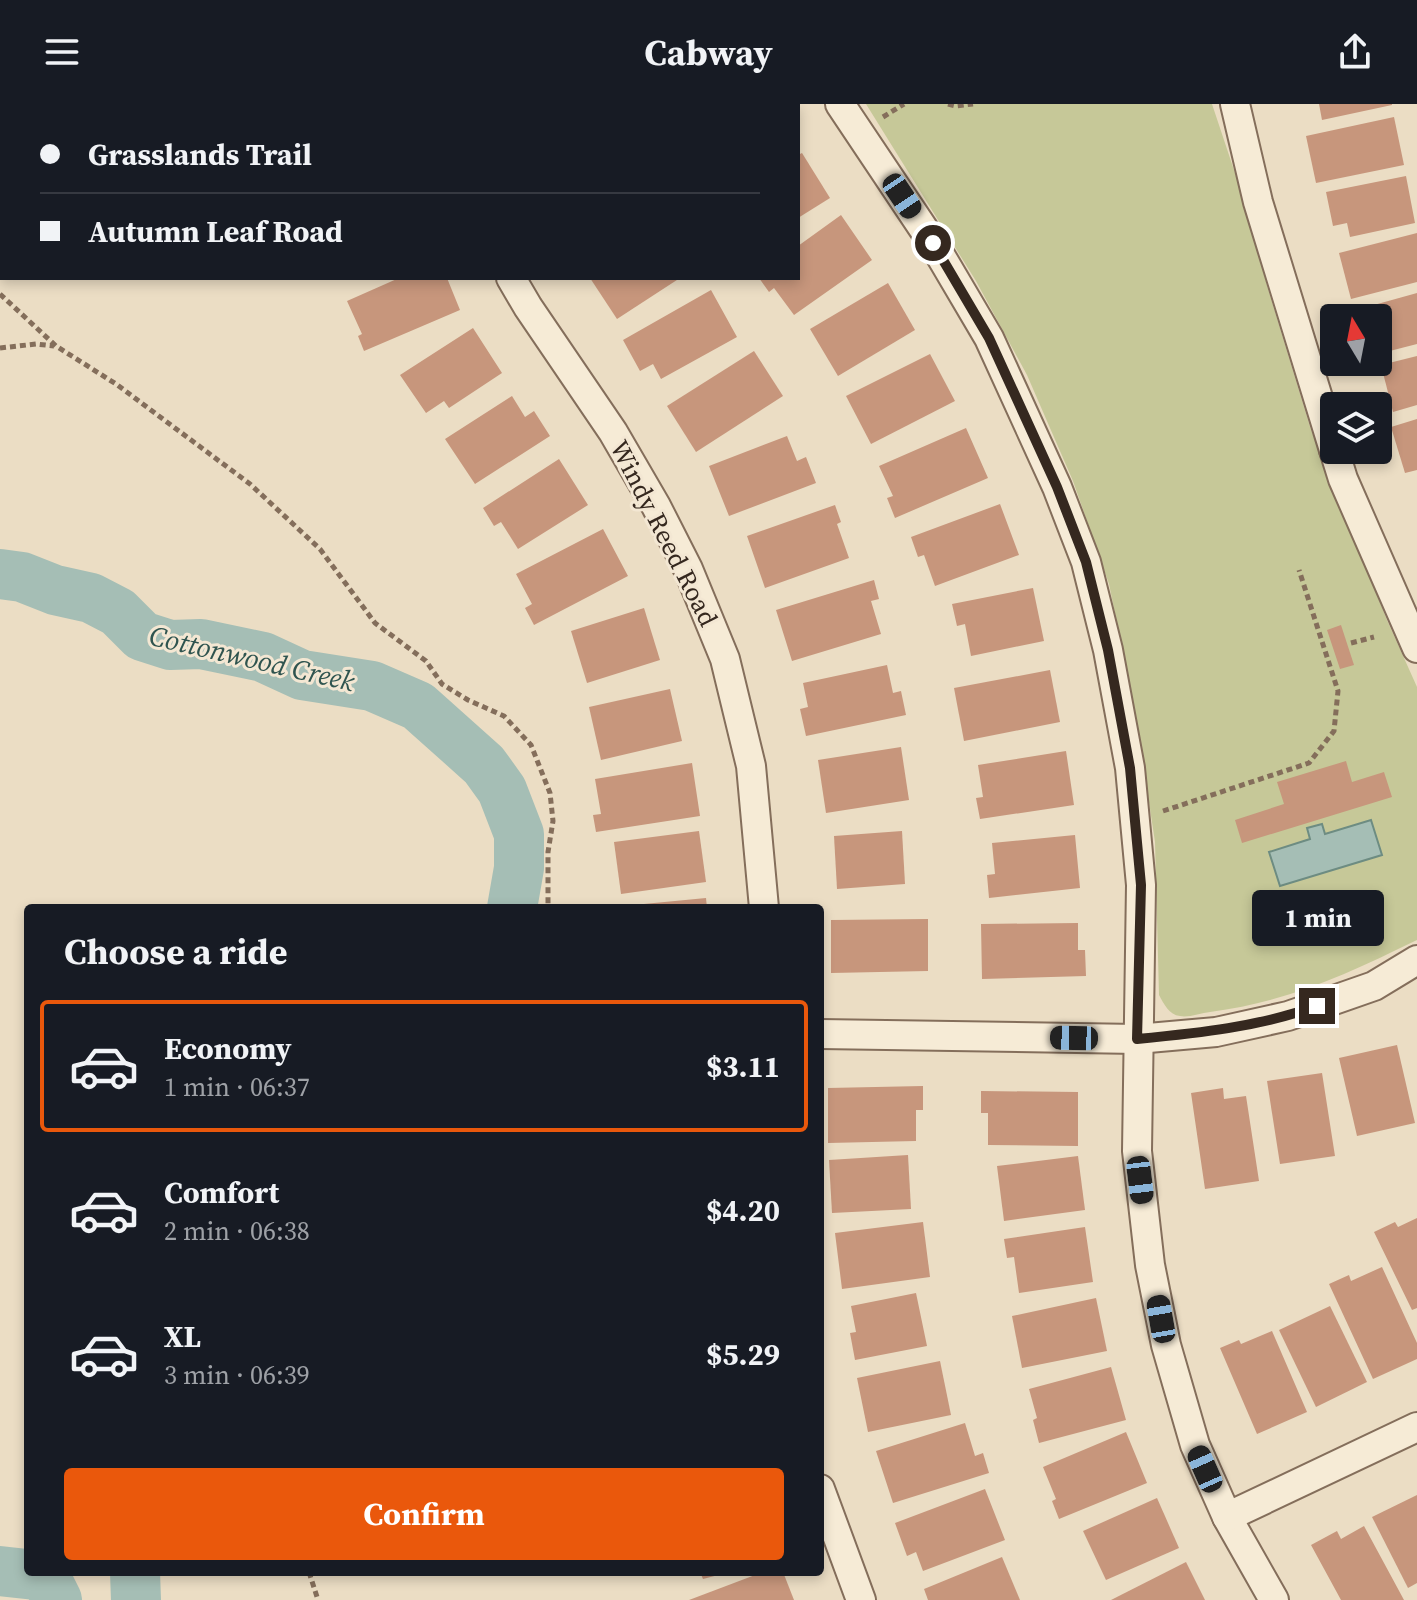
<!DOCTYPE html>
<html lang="en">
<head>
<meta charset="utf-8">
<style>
	body { margin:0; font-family:"Source Serif 4",serif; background:#20242c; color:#f1f3f6; height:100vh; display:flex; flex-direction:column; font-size:30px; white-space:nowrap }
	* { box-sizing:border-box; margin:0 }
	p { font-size:26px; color:#9ea1a6 }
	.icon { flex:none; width:44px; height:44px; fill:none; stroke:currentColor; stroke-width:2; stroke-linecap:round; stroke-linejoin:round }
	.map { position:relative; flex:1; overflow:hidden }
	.sheet { position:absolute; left:24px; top:800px; width:800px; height:672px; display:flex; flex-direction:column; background:#171b24; border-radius:8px; box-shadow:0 4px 12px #0003 }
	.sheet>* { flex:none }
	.guide { position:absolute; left:0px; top:0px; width:800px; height:176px; box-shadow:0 4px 12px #0003; display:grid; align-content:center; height:176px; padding:0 40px; background:#171b24 }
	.needle { width:52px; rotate:350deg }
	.buttons { position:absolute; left:1320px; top:200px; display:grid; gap:16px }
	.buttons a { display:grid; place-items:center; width:72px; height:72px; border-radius:8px; background:#171b24; box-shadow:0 4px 12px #0003; font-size:40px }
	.end { position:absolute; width:36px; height:36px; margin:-18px; border:10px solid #35281f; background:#fff; box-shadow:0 0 0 4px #fff }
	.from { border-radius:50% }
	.bubble { position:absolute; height:56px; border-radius:8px; background:#171b24; box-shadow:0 4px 12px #0003; font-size:26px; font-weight:700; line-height:56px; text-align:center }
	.car { position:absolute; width:24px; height:48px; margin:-24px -12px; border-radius:10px; box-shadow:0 0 6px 2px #0007; background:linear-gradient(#222 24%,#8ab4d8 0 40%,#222 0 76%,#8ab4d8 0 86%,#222 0) }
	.guide b { display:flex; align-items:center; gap:28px; height:76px; font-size:30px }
	.guide b+b { border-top:2px solid #363941 }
	.guide i { width:20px; height:20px; background:#f1f3f6 }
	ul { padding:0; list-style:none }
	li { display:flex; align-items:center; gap:24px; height:132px; margin:0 16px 12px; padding:0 24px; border:4px solid transparent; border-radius:8px }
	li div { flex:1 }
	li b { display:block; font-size:30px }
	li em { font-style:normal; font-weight:700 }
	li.active { border-color:#ea580c }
	li>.icon { width:72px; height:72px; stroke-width:1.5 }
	h2 { padding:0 40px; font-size:36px; line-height:96px }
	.action { display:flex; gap:16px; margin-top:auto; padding:16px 40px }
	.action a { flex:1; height:92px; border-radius:8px; background:#ea580c; color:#fff; font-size:32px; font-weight:700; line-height:92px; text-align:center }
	header { display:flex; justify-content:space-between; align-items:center; height:104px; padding:0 40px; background:#171b24; font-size:36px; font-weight:700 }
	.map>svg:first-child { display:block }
</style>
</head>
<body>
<header><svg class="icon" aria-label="menu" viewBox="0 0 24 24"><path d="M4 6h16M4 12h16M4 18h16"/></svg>Cabway<svg class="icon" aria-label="share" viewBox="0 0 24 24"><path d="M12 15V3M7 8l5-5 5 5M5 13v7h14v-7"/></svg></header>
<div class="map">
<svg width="1417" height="1496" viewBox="0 0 1417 1496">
	<rect width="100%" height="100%" fill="#ebddc4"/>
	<!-- green -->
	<path fill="#c6c898" d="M 866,0 L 1212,0 L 1243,93 L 1268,185 L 1311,326 L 1387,516 L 1417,583 L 1417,836 C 1347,870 1288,898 1210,908 C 1201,909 1188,914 1180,912 C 1169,911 1164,900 1159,891 L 1155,738 L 1136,612 L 1109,480 L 1073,377 L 1027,271 L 976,177 Z"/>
	<!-- water -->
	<polygon fill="#a5beb5" stroke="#6d8c82" stroke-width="2" points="1371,716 1382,751 1280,782 1269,748 1310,735 1307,724 1322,720 1325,730"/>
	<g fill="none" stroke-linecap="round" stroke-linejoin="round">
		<!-- river -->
		<g stroke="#a5beb5" stroke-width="50">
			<polyline points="0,470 22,473 55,486 91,494 118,508 142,532 170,541 201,540 263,553 302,571 372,582 418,602 484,661 502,686 519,730 519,764 512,804"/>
			<polyline points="0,1467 45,1472 57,1496"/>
			<polyline points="135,1468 136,1496"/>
		</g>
	</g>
	<!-- building -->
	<g fill="#c7967c">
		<polygon points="1319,0 1392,0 1392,1 1322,16"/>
		<polygon points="1394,13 1404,61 1316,79 1306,32"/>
		<polygon points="802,49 830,94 798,114 798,51"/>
		<polygon points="1406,72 1415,119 1350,133 1347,119 1333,122 1326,88"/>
		<polygon points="841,111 872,156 794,211 774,184 769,188 759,174 798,174 798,142"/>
		<polygon points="1417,129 1417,178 1351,195 1339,149"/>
		<polygon points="399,174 447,174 460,206 364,247 358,232 362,230 347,197"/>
		<polygon points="590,174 680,174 617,215"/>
		<polygon points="888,179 915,226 838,272 810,225"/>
		<polygon points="711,186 737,233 661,275 653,260 640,267 623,236"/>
		<polygon points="1417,189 1417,240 1378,250 1378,214 1365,214 1363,204"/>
		<polygon points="473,224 502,269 449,304 444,297 426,309 400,271"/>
		<polygon points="754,247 783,292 696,348 667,302"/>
		<polygon points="930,250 955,297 871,340 846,292"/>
		<polygon points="1417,252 1417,301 1393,308 1381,261"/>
		<polygon points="512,292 525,313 534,307 550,332 475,380 445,335"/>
		<polygon points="1417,315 1417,366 1405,369 1391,323"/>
		<polygon points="966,324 988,374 895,414 887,394 893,392 879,362"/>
		<polygon points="787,332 797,357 806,353 816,379 729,412 709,362"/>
		<polygon points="559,355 588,401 518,445 501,418 494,422 483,404"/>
		<polygon points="1000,400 1019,451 935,482 924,451 918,453 911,433"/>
		<polygon points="835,401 841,418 837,420 849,454 765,484 747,432"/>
		<polygon points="603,425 628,472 534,521 525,504 532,500 516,470"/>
		<polygon points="874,476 879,495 871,497 881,530 792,557 776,506"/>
		<polygon points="1033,484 1044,537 971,552 965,520 957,522 952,500"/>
		<polygon points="644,504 660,556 587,579 571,527"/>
		<polygon points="1341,521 1354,561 1340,565 1327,526"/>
		<polygon points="887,561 893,589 901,587 906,611 806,632 800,605 808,603 803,579"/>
		<polygon points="1050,566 1060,618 964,637 954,584"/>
		<polygon points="670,585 682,637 601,656 589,603"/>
		<polygon points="901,643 909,696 826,709 818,656"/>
		<polygon points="1066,647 1074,701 980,715 976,694 983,693 978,661"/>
		<polygon points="1346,657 1352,678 1384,668 1392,693 1242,739 1235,716 1284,700 1277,678"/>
		<polygon points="692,659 700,712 596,728 593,711 601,710 595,675"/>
		<polygon points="699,727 706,778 621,790 614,738"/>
		<polygon points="902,727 905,780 837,785 834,732"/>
		<polygon points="1075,731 1080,784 989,794 987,771 995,770 992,739"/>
		<polygon points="706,794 707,804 623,804 623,802"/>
		<polygon points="928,815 928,867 831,869 831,816"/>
		<polygon points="1078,819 1078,846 1085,846 1086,872 982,875 981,820"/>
		<polygon points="1397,941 1415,1019 1357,1032 1339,954"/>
		<polygon points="1322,969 1335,1052 1280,1060 1267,977"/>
		<polygon points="923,982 923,1006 916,1006 916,1037 828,1039 828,984"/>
		<polygon points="1223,984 1224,995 1246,992 1259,1077 1205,1085 1191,989"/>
		<polygon points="981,987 1078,988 1078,1042 988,1041 988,1009 981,1009"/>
		<polygon points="908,1051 911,1105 832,1109 829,1056"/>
		<polygon points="1078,1052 1085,1106 1004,1117 997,1062"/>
		<polygon points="1417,1114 1417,1204 1412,1206 1374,1128 1395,1118 1398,1123"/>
		<polygon points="923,1118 930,1173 842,1185 835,1129"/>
		<polygon points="1085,1123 1093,1178 1019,1189 1014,1153 1007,1154 1004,1135"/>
		<polygon points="1382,1163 1417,1239 1417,1255 1373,1275 1329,1180 1349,1171 1351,1177"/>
		<polygon points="916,1189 927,1242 855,1256 850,1229 856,1228 851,1202"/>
		<polygon points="1096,1194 1107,1247 1022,1264 1012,1212"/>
		<polygon points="1330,1202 1367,1278 1316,1303 1279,1226"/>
		<polygon points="1272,1227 1307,1308 1257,1330 1220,1244 1239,1236 1241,1240"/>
		<polygon points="940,1257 951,1311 868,1328 857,1274"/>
		<polygon points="1111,1263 1126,1316 1039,1339 1033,1316 1037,1314 1029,1285"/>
		<polygon points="965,1319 975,1352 983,1349 989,1369 893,1399 876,1347"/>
		<polygon points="1126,1328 1147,1379 1059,1415 1052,1397 1056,1395 1043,1363"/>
		<polygon points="985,1385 1005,1436 923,1467 916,1448 907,1452 895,1419"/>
		<polygon points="1417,1391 1417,1479 1408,1484 1372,1413"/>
		<polygon points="1157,1394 1179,1444 1106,1476 1083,1427"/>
		<polygon points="1364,1422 1404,1496 1341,1496 1311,1441 1337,1427 1341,1435"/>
		<polygon points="1002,1453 1020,1496 928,1496 924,1485"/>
		<polygon points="1186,1458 1205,1496 1111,1496"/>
		<polygon points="700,1468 725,1468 726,1469 703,1475"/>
		<polygon points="763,1468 783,1468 794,1496 689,1496"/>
	</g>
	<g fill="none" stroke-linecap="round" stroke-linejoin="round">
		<defs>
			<g id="minor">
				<polyline points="441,0 441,2"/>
				<polyline points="840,0 933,139 989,234 1057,383 1086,458 1108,546 1130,664 1141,781 1137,1047 1150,1161 1166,1241 1195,1341 1227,1413 1274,1496"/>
				<polyline points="1235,0 1258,98 1334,346"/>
				<polyline points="511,174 528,203 613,328 656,402 688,465 725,555 751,662 764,804"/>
				<polyline points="1334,346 1343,375 1417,544"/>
				<polyline points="820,930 1137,935 1216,928 1288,912 1374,882 1417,856"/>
				<polyline points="820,1385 861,1496"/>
				<polyline points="1227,1413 1417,1323"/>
			</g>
		</defs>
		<!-- minor casing -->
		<use href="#minor" stroke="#846e5b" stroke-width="32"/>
		<!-- path -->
		<g stroke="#846e5b" stroke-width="5" stroke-dasharray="6 4" stroke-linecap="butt">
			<polyline points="948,0 956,2 973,0"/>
			<polyline points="83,2 85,0"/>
			<polyline points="883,13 904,0"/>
			<polyline points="0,145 2,138"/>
			<polyline points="0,190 56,242 116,280 250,380 320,445 375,519 426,557 442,580 468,596 504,612 531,641 550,689 553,717 548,748 548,804"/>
			<polyline points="0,244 36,240 54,242"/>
			<polyline points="1351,539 1374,533"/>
			<polyline points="1163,707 1309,659 1334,627 1338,587 1299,466"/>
			<polyline points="1366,802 1378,836"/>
			<polyline points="309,1468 318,1496"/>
		</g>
		<!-- minor -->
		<use href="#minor" stroke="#f6ebd6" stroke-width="28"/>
	</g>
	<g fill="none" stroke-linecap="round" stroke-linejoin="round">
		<!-- route -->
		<path stroke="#35281f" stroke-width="10" d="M 933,139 L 989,234 L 1057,383 L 1086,458 L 1108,546 L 1130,664 L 1141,781 L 1137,935 C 1199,929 1258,923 1317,902"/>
	</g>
	<g text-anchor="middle" stroke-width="6" stroke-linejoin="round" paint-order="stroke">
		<!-- street labels -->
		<g font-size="26" fill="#35281f" stroke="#f3e7d3">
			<text transform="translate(664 429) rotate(63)" y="9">Windy Reed Road</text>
		</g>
		<!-- water labels -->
		<g font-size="28" font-style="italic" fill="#2f544f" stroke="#f3e7d3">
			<text transform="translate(252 554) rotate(13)" y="10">Cottonwood Creek</text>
		</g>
	</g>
</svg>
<div class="buttons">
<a><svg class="needle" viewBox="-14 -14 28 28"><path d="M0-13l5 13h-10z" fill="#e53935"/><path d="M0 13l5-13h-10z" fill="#9ea1a6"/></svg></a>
<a><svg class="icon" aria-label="layers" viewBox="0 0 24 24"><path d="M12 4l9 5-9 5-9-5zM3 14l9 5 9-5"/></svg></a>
</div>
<i class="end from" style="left:933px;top:139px"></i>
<i class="end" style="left:1317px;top:902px"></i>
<div class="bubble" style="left:1252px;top:786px;width:132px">1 min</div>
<i class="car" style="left:902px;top:92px;rotate:146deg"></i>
<i class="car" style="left:1074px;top:934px;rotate:271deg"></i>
<i class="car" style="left:1140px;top:1076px;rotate:173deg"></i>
<i class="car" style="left:1161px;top:1215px;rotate:350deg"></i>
<i class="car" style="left:1205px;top:1365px;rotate:336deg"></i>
<div class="guide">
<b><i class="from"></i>Grasslands Trail</b>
<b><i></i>Autumn Leaf Road</b>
</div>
<section class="sheet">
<h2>Choose a ride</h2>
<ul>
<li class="active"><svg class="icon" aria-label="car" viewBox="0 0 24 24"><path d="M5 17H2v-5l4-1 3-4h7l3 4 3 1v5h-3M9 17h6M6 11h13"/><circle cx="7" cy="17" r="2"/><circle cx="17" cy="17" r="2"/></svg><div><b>Economy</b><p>1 min · 06:37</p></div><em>$3.11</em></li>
<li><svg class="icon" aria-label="car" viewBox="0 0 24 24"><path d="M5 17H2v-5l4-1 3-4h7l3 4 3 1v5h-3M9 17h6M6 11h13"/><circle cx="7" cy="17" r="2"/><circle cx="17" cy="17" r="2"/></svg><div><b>Comfort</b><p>2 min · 06:38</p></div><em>$4.20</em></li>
<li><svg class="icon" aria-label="car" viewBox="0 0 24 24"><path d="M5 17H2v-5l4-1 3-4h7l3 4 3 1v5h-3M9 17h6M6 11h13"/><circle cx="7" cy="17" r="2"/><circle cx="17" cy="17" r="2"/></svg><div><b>XL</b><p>3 min · 06:39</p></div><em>$5.29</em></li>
</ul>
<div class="action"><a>Confirm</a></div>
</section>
</div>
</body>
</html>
